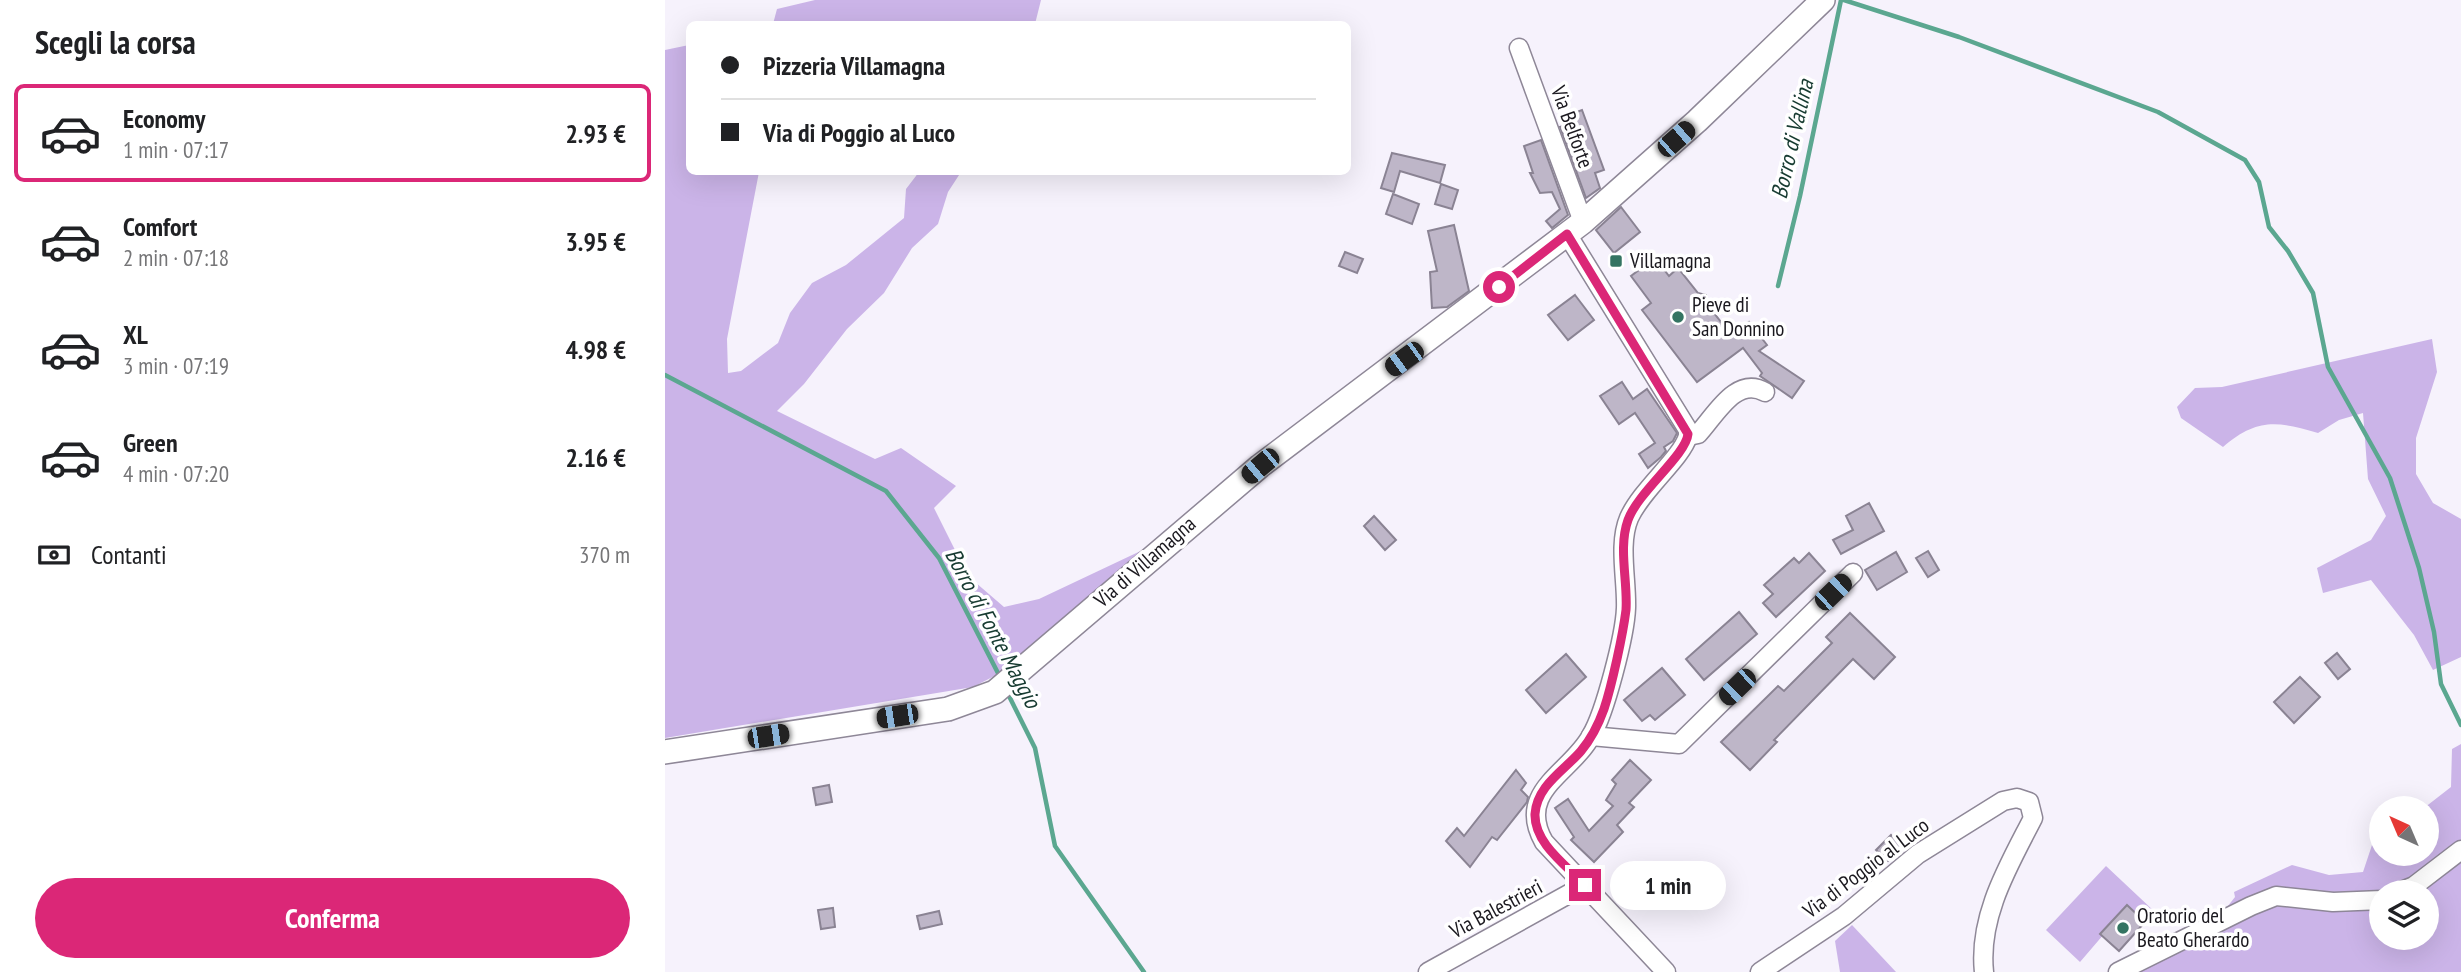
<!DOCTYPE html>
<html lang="it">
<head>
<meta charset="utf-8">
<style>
	body { margin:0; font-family:"PT Sans Narrow",sans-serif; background:#f6f6f6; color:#202124; height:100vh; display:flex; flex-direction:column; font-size:26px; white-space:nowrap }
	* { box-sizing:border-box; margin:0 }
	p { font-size:23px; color:#757577 }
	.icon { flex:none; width:38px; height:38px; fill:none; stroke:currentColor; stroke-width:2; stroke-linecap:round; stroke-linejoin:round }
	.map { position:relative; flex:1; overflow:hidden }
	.details { display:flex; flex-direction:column; background:#fff; width:665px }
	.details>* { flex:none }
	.top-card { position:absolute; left:21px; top:21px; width:665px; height:154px; border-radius:10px; box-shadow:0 7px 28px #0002; display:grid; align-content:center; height:154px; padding:0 35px; background:#fff }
	.needle { width:46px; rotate:316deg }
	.fabs { position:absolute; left:1704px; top:796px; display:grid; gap:14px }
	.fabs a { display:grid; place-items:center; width:70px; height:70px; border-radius:50%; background:#fff; box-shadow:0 7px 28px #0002; font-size:35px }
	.end { position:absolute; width:32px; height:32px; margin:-16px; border:9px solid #db2777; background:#fff; box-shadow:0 0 0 4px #fff }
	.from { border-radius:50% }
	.bubble { position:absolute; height:49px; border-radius:24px; background:#fff; box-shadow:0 7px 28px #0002; font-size:23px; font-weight:600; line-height:49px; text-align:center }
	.car { position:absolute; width:21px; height:42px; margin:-21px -10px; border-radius:9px; box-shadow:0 0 5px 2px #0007; background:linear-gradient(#222 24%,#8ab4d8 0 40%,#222 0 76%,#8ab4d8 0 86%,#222 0) }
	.top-card b { display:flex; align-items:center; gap:24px; height:66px; font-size:26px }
	.top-card b+b { border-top:2px solid #e0e0e0 }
	.top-card i { width:18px; height:18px; background:#202124 }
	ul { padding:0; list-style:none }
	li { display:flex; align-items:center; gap:21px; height:98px; margin:0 14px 10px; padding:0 21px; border:4px solid transparent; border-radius:10px }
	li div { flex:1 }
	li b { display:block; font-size:26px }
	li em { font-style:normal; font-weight:600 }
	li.current { border-color:#db2777 }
	li>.icon { width:63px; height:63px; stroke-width:1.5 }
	h2 { padding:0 35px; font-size:32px; line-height:84px }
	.pay { display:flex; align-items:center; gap:18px; height:77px; padding:0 35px; font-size:26px }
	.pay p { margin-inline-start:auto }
	.cta { display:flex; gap:14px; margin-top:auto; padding:14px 35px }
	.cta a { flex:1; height:80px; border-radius:42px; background:#db2777; color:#fff; font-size:28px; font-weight:600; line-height:80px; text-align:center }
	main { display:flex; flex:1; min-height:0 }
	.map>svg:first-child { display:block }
</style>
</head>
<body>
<main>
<section class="details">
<h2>Scegli la corsa</h2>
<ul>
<li class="current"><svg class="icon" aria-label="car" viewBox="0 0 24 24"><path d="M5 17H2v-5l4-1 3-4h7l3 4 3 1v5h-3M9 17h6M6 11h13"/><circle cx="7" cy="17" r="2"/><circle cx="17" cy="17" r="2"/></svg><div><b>Economy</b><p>1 min · 07:17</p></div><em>2.93 €</em></li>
<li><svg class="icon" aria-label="car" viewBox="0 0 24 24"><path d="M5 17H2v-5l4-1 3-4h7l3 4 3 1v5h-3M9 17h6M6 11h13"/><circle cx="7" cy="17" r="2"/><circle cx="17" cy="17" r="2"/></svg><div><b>Comfort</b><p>2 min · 07:18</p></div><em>3.95 €</em></li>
<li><svg class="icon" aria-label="car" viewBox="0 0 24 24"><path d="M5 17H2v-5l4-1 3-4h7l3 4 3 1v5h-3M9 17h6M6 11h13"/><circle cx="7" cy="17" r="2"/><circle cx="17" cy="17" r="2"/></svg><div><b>XL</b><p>3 min · 07:19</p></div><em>4.98 €</em></li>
<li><svg class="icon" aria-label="car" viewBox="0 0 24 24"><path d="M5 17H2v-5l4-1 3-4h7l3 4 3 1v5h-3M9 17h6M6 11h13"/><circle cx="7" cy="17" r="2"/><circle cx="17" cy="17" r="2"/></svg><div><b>Green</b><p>4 min · 07:20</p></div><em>2.16 €</em></li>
</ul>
<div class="pay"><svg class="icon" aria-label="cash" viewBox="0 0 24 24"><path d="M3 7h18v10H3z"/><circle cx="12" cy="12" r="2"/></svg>Contanti<p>370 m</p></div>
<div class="cta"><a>Conferma</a></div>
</section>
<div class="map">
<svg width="1796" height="972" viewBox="0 0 1796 972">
	<rect width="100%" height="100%" fill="#f6f2fc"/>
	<!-- green -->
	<g fill="#cbb4e8" fill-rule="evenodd">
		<polygon points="150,0 376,0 370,24 108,24 112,9"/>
		<polygon points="24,45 24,172 94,172 62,339 63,373 76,371 113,343 125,313 147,283 181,265 239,218 241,189 254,172 296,172 283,192 273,224 247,248 219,293 182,329 139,384 112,411 210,459 236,448 291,486 269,508 303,576 339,607 374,599 484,547 347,667 308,687 0,738 0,50"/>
		<path d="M 1767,339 L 1772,372 L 1751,438 L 1751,474 L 1768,503 L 1796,519 L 1796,657 L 1768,670 L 1749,635 L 1706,580 L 1658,593 L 1652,568 L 1706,540 L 1721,516 L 1703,479 L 1698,413 L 1674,420 L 1653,433 C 1612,421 1592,418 1558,447 L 1516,418 L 1512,407 L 1530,388 L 1557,387 Z"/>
		<path d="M 1796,744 L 1796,972 L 1472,972 L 1533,944 L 1570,897 L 1569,892 L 1627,865 L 1664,875 L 1698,872 L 1707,845 L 1717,838 L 1717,854 L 1762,854 L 1762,808 L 1759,808 L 1786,787 L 1787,749 ZM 1717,892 L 1762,892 L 1762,938 L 1717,938 Z"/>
		<polygon points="1441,866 1490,912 1480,922 1463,906 1415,962 1381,930"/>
		<polygon points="1187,925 1231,972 1175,972 1170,941"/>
	</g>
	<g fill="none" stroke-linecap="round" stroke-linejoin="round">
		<!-- stream -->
		<g stroke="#5ba790" stroke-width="4.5">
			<polyline points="1179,0 1294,37 1493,112 1580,160 1594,182 1604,227 1623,251 1648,293 1663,367 1725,478 1754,568 1769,632 1776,684 1796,725"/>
			<polyline points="1113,286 1135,196 1176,0"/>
			<polyline points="0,375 221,491 274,558 335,677"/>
			<polyline points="342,692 370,748 390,846 479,972"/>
		</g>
	</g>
	<!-- building -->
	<g fill="#beb6c8" stroke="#8a8393" stroke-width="2">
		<polygon points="917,110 939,170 930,173 935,188 921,198 895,127 909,123 906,114"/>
		<polygon points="876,140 903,215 887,228 881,221 895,209 887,192 875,193 865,173 868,173 859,146"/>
		<polygon points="727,153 780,165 775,183 735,171 729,192 716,188"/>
		<polygon points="776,184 793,190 787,209 770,204"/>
		<polygon points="728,194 754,204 747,224 721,214"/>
		<polygon points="956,207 975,232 949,253 931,230"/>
		<polygon points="789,225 804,291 782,307 767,308 765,272 772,271 763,231"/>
		<polygon points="680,252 698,259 692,273 674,266"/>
		<polygon points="990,258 1004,276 1013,268 1033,293 1041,295 1042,304 1067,336 1084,322 1102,345 1094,351 1139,381 1127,398 1095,376 1097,373 1078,348 1032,382 977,310 986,303 966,276"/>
		<polygon points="910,295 929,320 903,340 883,315"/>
		<polygon points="957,382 968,399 982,389 1012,433 1008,441 999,447 1001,451 996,457 983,468 974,454 990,443 970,413 954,424 935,396"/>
		<polygon points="1204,503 1219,531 1176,554 1168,540 1188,530 1181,516"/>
		<polygon points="709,516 731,540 720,550 699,526"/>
		<polygon points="1263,551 1274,570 1263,577 1251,558"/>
		<polygon points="1231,552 1242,572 1212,590 1200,570"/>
		<polygon points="1144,553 1160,571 1111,617 1098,603 1108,594 1099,585 1129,558 1134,563"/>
		<polygon points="1074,612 1092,634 1039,680 1021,659"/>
		<polygon points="1185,613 1230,657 1209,679 1188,659 1109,740 1112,742 1085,770 1056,742 1113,686 1119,691 1167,643 1161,637"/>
		<polygon points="1672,653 1685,669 1673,679 1660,663"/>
		<polygon points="901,654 921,677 881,713 861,690"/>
		<polygon points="997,668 1020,695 990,720 985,715 977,721 959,700"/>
		<polygon points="1635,677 1655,697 1629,723 1609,702"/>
		<polygon points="965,760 986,780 964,803 969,807 952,825 958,832 929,862 906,840 909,837 890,808 903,799 924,831 948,806 941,800 951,784 947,780"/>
		<polygon points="851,770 861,783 856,790 863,797 862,802 832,840 827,837 805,867 781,841 792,828 799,836"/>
		<polygon points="164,785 167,802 151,805 148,788"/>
		<polygon points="1226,835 1238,847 1223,861 1211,850"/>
		<polygon points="1462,905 1480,922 1454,951 1435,934"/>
		<polygon points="168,908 170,927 156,929 153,910"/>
		<polygon points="274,911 277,924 255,929 252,916"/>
	</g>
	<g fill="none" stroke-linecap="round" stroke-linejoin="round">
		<defs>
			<g id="minor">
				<polyline points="854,48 918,222"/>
				<polyline points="902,234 1023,430 1023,436"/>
				<path d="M 1023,436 L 1033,434 C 1050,416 1071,375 1100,392"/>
				<polyline points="926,736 1014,744 1188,573"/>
				<polyline points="1734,892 1749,886 1796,850"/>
				<polyline points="763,972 920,885"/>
				<path d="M 1001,972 L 879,842 C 850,791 906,773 926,736 C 940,713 960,635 961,608 C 962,580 953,544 964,518 C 977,489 1016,459 1023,436"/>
				<path d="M 1095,972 L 1179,916 L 1253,854 L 1338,801 L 1352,798 L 1364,802 L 1368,818 C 1344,865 1313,916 1319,972"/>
				<polyline points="1453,972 1586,906 1611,896 1668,902 1717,900"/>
			</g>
			<polyline id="tertiary" points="0,752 283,709 330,692 595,466 918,222 1032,121 1158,0"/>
		</defs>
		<!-- minor casing -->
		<use href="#minor" stroke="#8e8797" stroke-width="21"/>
		<!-- tertiary casing -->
		<use href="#tertiary" stroke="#8e8797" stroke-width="26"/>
		<!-- minor -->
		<use href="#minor" stroke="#fff" stroke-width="18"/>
		<!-- tertiary -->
		<use href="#tertiary" stroke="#fff" stroke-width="23"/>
	</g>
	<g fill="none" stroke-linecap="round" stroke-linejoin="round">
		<!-- route -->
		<path stroke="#db2777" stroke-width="9" d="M 834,287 L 902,234 L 1023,434 C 1021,455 973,492 963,520 C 953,548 963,581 961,610 C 958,634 947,685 939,709 C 934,723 926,739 916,751 C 900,770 872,785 870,814 C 869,843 901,865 920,885"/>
	</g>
	<!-- markers -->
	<g fill="#347462" stroke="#fff" stroke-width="2.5">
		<rect x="944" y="254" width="14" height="14" rx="3.5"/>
		<circle cx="1013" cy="317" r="7"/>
		<circle cx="1458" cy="928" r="7"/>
	</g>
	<g text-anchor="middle" stroke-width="7" stroke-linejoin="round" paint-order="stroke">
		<!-- street labels -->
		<g font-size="21" fill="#1a181e" stroke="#fff">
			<text transform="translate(907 127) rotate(70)" y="7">Via Belforte</text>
			<text transform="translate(480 562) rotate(-41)" y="7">Via di Villamagna</text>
			<text transform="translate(1201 868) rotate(-37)" y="7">Via di Poggio al Luco</text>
			<text transform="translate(831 909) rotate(-28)" y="7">Via Balestrieri</text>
		</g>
		<!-- poi labels -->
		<g font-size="21" fill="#1a181e" stroke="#fff" text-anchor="start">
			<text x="965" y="268">Villamagna</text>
			<text x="1027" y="312">Pieve di<tspan x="1027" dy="24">San Donnino</tspan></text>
			<text x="1472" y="923">Oratorio del<tspan x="1472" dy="24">Beato Gherardo</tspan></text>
		</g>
		<!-- water labels -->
		<g font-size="23" font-style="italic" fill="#173b31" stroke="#fff">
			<text transform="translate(1127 139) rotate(-77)" y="8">Borro di Vallina</text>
			<text transform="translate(328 628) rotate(62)" y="8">Borro di Fonte Maggio</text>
		</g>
	</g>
</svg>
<div class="fabs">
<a><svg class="needle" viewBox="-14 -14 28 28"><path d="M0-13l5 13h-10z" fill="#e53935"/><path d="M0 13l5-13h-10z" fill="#757577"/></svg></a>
<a><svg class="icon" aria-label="layers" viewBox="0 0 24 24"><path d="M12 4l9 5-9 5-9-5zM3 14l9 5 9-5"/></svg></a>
</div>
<i class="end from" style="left:834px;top:287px"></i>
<i class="end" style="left:920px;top:885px"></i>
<div class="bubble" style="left:945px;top:861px;width:116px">1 min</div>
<i class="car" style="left:1011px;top:139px;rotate:49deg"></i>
<i class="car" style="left:739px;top:359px;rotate:234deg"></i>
<i class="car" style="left:595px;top:466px;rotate:230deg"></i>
<i class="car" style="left:1168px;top:592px;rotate:46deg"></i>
<i class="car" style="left:1072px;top:687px;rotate:226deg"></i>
<i class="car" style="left:232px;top:716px;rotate:261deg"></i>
<i class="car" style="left:103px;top:736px;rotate:81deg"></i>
<div class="top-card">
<b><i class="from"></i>Pizzeria Villamagna</b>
<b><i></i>Via di Poggio al Luco</b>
</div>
</div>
</main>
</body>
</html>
